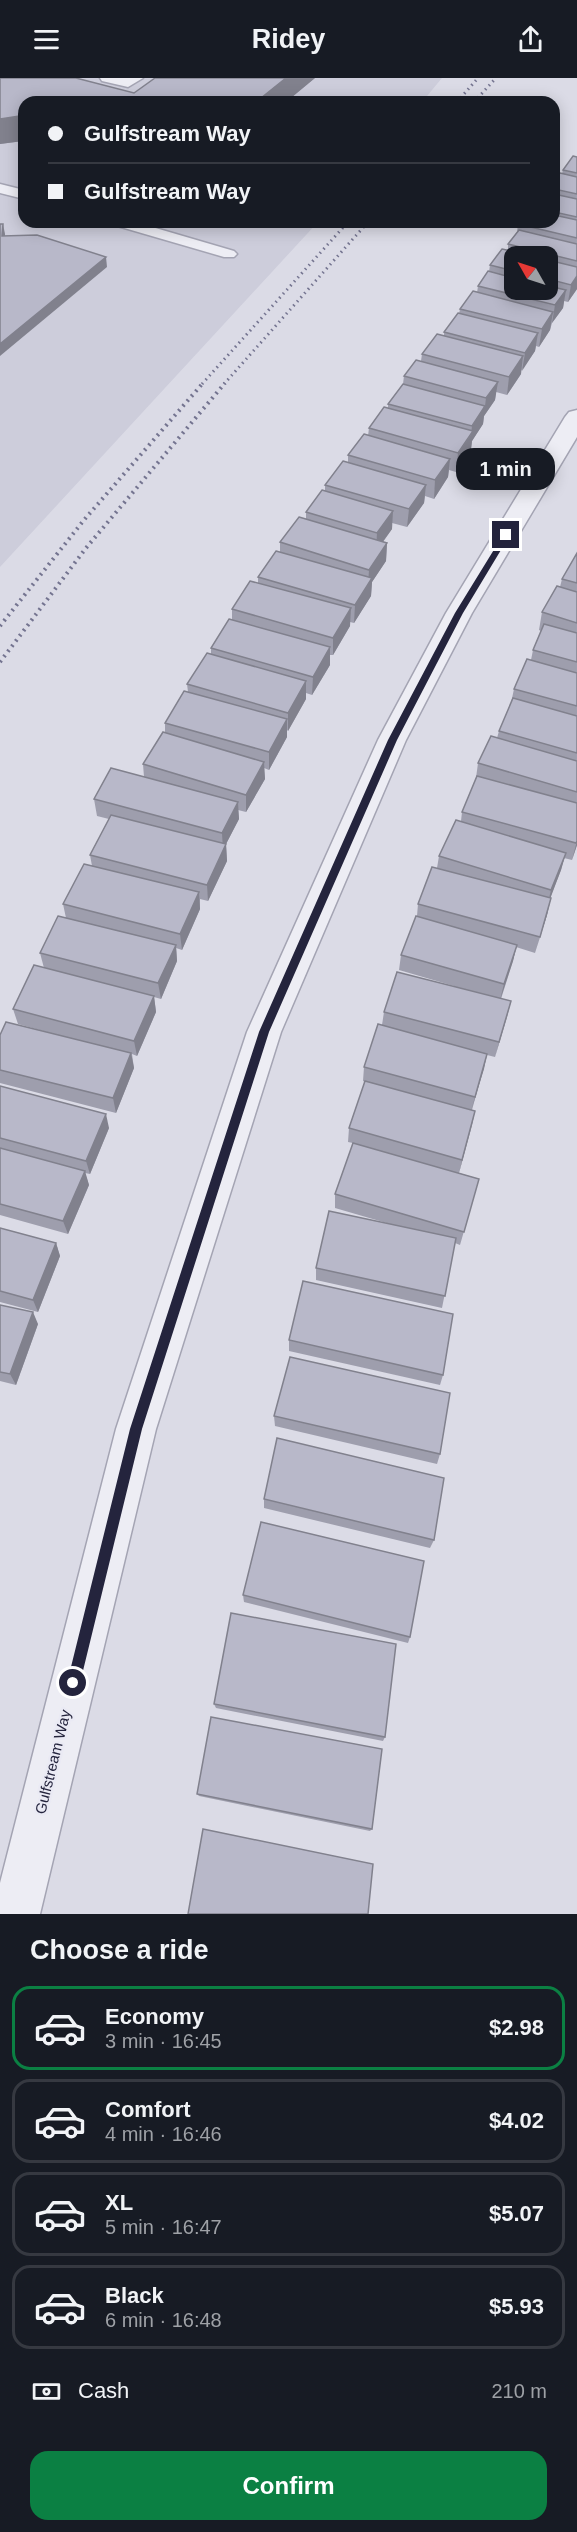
<!DOCTYPE html>
<html lang="en">
<head>
<meta charset="utf-8">
<style>
	body { margin:0; font-family:Helvetica,sans-serif; background:#242831; color:#f1f3f6; height:100vh; display:flex; flex-direction:column; font-size:22px; white-space:nowrap }
	* { box-sizing:border-box; margin:0 }
	p { font-size:20px; color:#9ea1a6 }
	.icon { flex:none; width:33px; height:33px; fill:none; stroke:currentColor; stroke-width:2; stroke-linecap:round; stroke-linejoin:round }
	.map { position:relative; height:1836px; overflow:hidden }
	.panel { display:flex; flex-direction:column; background:#171b24; flex:1 }
	.panel>* { flex:none }
	.banner { position:absolute; left:18px; top:18px; width:542px; height:132px; border-radius:18px; box-shadow:0 3px 15px #0003; display:grid; align-content:center; height:132px; padding:0 30px; background:#171b24 }
	.needle { width:39px; rotate:309deg }
	.controls { position:absolute; left:504px; top:168px; display:grid; gap:12px }
	.controls a { display:grid; place-items:center; width:54px; height:54px; border-radius:12px; background:#171b24; box-shadow:0 3px 15px #0003; font-size:30px }
	.end { position:absolute; width:27px; height:27px; margin:-14px; border:8px solid #24243d; background:#fff; box-shadow:0 0 0 3px #fff }
	.from { border-radius:50% }
	.bubble { position:absolute; height:42px; border-radius:18px; background:#171b24; box-shadow:0 3px 15px #0003; font-size:20px; font-weight:700; line-height:42px; text-align:center }
	.banner b { display:flex; align-items:center; gap:21px; height:57px; font-size:22px }
	.banner b+b { border-top:2px solid #363941 }
	.banner i { width:15px; height:15px; background:#f1f3f6 }
	ul { padding:0; list-style:none }
	li { display:flex; align-items:center; gap:18px; height:84px; margin:0 12px 9px; padding:0 18px; border:3px solid #363941; border-radius:18px }
	li div { flex:1 }
	li b { display:block; font-size:22px }
	li em { font-style:normal; font-weight:700 }
	li.current { border-color:#0b8043 }
	li>.icon { width:54px; height:54px; stroke-width:1.5 }
	h2 { padding:0 30px; font-size:27px; line-height:72px }
	.pay { display:flex; align-items:center; gap:15px; height:66px; padding:0 30px; font-size:22px }
	.pay p { margin-inline-start:auto }
	.primary-button { display:flex; gap:12px; margin-top:auto; padding:12px 30px }
	.primary-button a { flex:1; height:69px; border-radius:18px; background:#0b8043; color:#fff; font-size:24px; font-weight:700; line-height:69px; text-align:center }
	header { display:flex; justify-content:space-between; align-items:center; height:78px; padding:0 30px; background:#171b24; font-size:27px; font-weight:700 }
	.map>svg:first-child { display:block }
</style>
</head>
<body>
<header><svg class="icon" aria-label="menu" viewBox="0 0 24 24"><path d="M4 6h16M4 12h16M4 18h16"/></svg>Ridey<svg class="icon" aria-label="share" viewBox="0 0 24 24"><path d="M12 15V3M7 8l5-5 5 5M5 13v7h14v-7"/></svg></header>
<div class="map">
<svg width="577" height="1836" viewBox="0 0 577 1836">
	<rect width="100%" height="100%" fill="#dbdbe6"/>
	<!-- built -->
	<polygon fill="#cdcddb" points="0,0 442,0 422,24 24,24 24,144 318,144 0,489"/>
	<g fill="none" stroke-linecap="round" stroke-linejoin="round">
		<defs>
			<g id="lane">
				<polygon points="100,0 143,0 128,9 102,3"/>
				<polygon points="0,106 24,112 24,121 0,115"/>
				<polygon points="112,144 135,144 234,173 237,176 234,179 224,179 114,147"/>
			</g>
			<polygon id="street" points="577,332 577,359 472,535 406,662 281,954 156,1351 40,1836 0,1836 0,1805 116,1351 247,954 378,662 446,535 565,339 569,334"/>
		</defs>
		<!-- lane casing -->
		<use href="#lane" stroke="#a4a4b3" stroke-width="3"/>
		<!-- street casing -->
		<use href="#street" stroke="#a4a4b3" stroke-width="3"/>
		<!-- lane -->
		<use href="#lane" fill="#ededf4" fill-rule="evenodd"/>
		<!-- street -->
		<use href="#street" fill="#ededf4" fill-rule="evenodd"/>
		<!-- rail-far1 -->
		<g stroke="#747490" stroke-width="3" stroke-dasharray="1.5 4" stroke-linecap="butt">
			<polyline points="457,24 478,0"/>
			<polyline points="474,24 496,0"/>
			<polyline points="202,306 348,144"/>
			<polyline points="224,306 368,144"/>
		</g>
		<!-- rail -->
		<g stroke="#747490" stroke-width="4" stroke-dasharray="2 4.5" stroke-linecap="butt">
			<polyline points="0,548 84,442 203,305"/>
			<polyline points="0,584 86,470 225,305"/>
		</g>
	</g>
	<!-- wall -->
	<g fill="#9e9ead" fill-rule="evenodd">
		<polygon points="0,0 134,15 315,0 286,24 24,24 24,65 23,63 0,66"/>
		<path d="M 577,79 L 577,211 L 568,224 L 564,223 L 563,230 L 552,245 L 550,252 L 539,269 L 536,268 L 535,273 L 521,293 L 521,296 L 507,317 L 496,314 L 495,322 L 484,338 L 483,346 L 472,363 L 471,371 L 456,394 L 449,392 L 448,399 L 434,421 L 425,418 L 424,425 L 407,449 L 392,445 L 392,451 L 383,464 L 387,465 L 386,483 L 372,504 L 371,518 L 354,545 L 350,544 L 350,548 L 333,577 L 330,577 L 330,587 L 312,617 L 306,615 L 306,621 L 288,653 L 287,652 L 287,659 L 269,692 L 264,690 L 265,701 L 246,734 L 238,732 L 239,741 L 226,766 L 227,783 L 208,823 L 200,821 L 200,831 L 182,872 L 176,870 L 177,883 L 161,921 L 154,919 L 156,934 L 137,978 L 132,976 L 134,990 L 116,1035 L 0,1005 L 0,957 L 72,961 L 18,946 L 13,931 L 44,890 L 40,875 L 66,840 L 63,826 L 92,788 L 90,777 L 109,741 L 97,738 L 94,721 L 144,699 L 143,686 L 165,655 L 165,645 L 188,614 L 187,606 L 211,576 L 211,570 L 232,541 L 232,531 L 258,505 L 258,499 L 280,474 L 280,464 L 306,441 L 306,434 L 325,413 L 325,407 L 348,384 L 348,377 L 368,358 L 369,350 L 388,330 L 388,326 L 403,306 L 404,298 L 421,283 L 422,276 L 444,258 L 444,254 L 459,236 L 460,231 L 477,215 L 478,208 L 489,194 L 490,187 L 508,172 L 508,166 L 517,154 L 518,146 L 554,144 L 554,104 L 562,96 L 563,92 ZM 514,178 L 548,178 L 548,212 L 514,212 Z"/>
		<polygon points="577,475 577,767 572,782 564,780 561,792 550,820 547,837 535,875 516,869 513,883 501,921 511,923 495,979 487,977 472,1032 475,1033 459,1095 479,1101 460,1167 455,1165 442,1230 316,1202 316,1190 390,1146 335,1130 335,1116 353,1065 348,1064 349,1050 365,1004 363,1003 364,989 382,947 384,934 454,908 399,892 401,877 417,838 418,826 437,790 439,778 461,743 462,734 476,700 478,685 497,660 499,653 511,625 514,611 531,582 533,572 541,553 539,552 542,534 560,509 562,501"/>
		<polygon points="0,1008 109,1050 90,1096 85,1095 89,1107 68,1156 0,1137"/>
		<polygon points="0,1150 56,1165 60,1178 38,1234 0,1224"/>
		<polygon points="0,1227 38,1246 16,1307 0,1303"/>
		<polygon points="289,1262 443,1297 440,1307 289,1273"/>
		<polygon points="274,1338 440,1376 437,1386 275,1348"/>
		<polygon points="264,1421 434,1462 430,1470 264,1430"/>
		<polygon points="243,1517 410,1559 408,1565 244,1524"/>
		<polygon points="214,1626 385,1659 383,1663 216,1630"/>
		<polygon points="197,1716 372,1751 370,1753 199,1718"/>
	</g>
	<!-- shaded-wall -->
	<g fill="#81818d">
		<polygon points="286,0 315,0 286,24 256,24"/>
		<polygon points="19,38 23,63 0,66 0,41"/>
		<polygon points="3,146 5,156 4,168 2,158"/>
		<polygon points="106,179 107,189 0,278 0,266"/>
		<polygon points="577,198 577,211 568,224 571,207"/>
		<polygon points="566,212 563,230 552,245 555,227"/>
		<polygon points="553,234 550,252 539,269 542,251"/>
		<polygon points="538,255 535,273 522,293 525,275"/>
		<polygon points="523,278 521,296 507,317 509,299"/>
		<polygon points="498,304 495,322 484,338 483,346 472,363 471,371 456,394 458,375 471,357 472,348 485,328 486,320"/>
		<polygon points="450,381 448,399 434,421 435,402"/>
		<polygon points="426,407 424,425 407,449 409,431"/>
		<polygon points="393,433 392,451 376,473 377,455"/>
		<polygon points="387,465 386,483 372,504 371,518 354,545 355,527 368,507 369,492"/>
		<polygon points="351,530 350,548 333,577 333,560"/>
		<polygon points="330,569 330,587 312,617 313,599"/>
		<polygon points="306,603 306,621 288,653 288,635"/>
		<polygon points="287,641 287,659 269,692 269,674"/>
		<polygon points="264,684 265,701 246,734 246,717"/>
		<polygon points="238,724 239,741 226,766 227,783 208,823 207,807 223,772 222,755"/>
		<polygon points="577,763 577,767 572,782"/>
		<polygon points="566,775 561,792 547,829 551,812"/>
		<polygon points="199,814 200,831 182,872 180,856"/>
		<polygon points="551,820 547,837 535,875 540,859"/>
		<polygon points="176,867 177,883 161,921 158,905"/>
		<polygon points="517,867 513,883 500,922 504,906"/>
		<polygon points="154,918 156,934 137,978 134,963"/>
		<polygon points="511,923 507,939 495,979 499,964"/>
		<polygon points="131,975 134,990 116,1035 113,1020"/>
		<polygon points="487,976 484,991 471,1033 475,1019"/>
		<polygon points="475,1033 472,1047 459,1095 462,1082"/>
		<polygon points="106,1036 109,1050 90,1096 86,1083"/>
		<polygon points="85,1093 89,1107 68,1156 63,1143"/>
		<polygon points="56,1165 60,1178 38,1234 33,1222"/>
		<polygon points="33,1234 38,1246 16,1307 10,1296"/>
	</g>
	<!-- building -->
	<g fill="#b8b8c9" stroke="#81818d" stroke-width="1.5">
		<polygon points="0,0 76,0 134,15 155,0 286,0 256,24 24,24 24,48 19,38 0,41"/>
		<polygon points="573,78 577,79 577,95 563,92"/>
		<polygon points="560,95 577,99 577,116 554,111 554,104"/>
		<polygon points="554,116 577,121 577,139 554,134"/>
		<polygon points="554,137 577,142 577,160 518,146 520,144 554,144"/>
		<polygon points="0,146 3,146 2,158 37,157 106,179 0,266"/>
		<polygon points="519,152 577,166 577,183 508,166"/>
		<polygon points="502,171 534,178 514,178 514,193 490,187"/>
		<polygon points="548,182 577,189 577,198 571,207 548,201"/>
		<polygon points="488,193 514,200 514,212 548,212 548,208 566,212 555,227 478,208"/>
		<polygon points="473,213 553,234 542,251 460,231"/>
		<polygon points="458,235 538,255 525,275 444,254"/>
		<polygon points="437,256 523,278 509,299 422,276"/>
		<polygon points="416,282 498,304 486,320 404,298"/>
		<polygon points="403,306 485,328 472,348 388,326"/>
		<polygon points="384,329 473,353 458,375 369,350"/>
		<polygon points="364,356 450,381 435,402 348,377"/>
		<polygon points="343,383 426,407 409,431 325,407"/>
		<polygon points="322,412 393,433 377,455 306,434"/>
		<polygon points="299,439 387,465 369,492 280,464"/>
		<polygon points="276,473 372,500 355,527 258,499"/>
		<polygon points="577,475 577,505 562,501"/>
		<polygon points="250,503 351,530 333,560 232,531"/>
		<polygon points="557,508 577,514 577,545 542,534"/>
		<polygon points="229,541 330,569 313,599 211,570"/>
		<polygon points="544,546 577,555 577,584 533,572"/>
		<polygon points="207,575 306,603 288,635 187,606"/>
		<polygon points="527,581 577,595 577,628 514,611"/>
		<polygon points="184,613 287,641 269,674 165,645"/>
		<polygon points="513,620 577,638 577,675 499,653"/>
		<polygon points="163,654 264,684 246,717 143,686"/>
		<polygon points="491,658 577,683 577,714 478,685"/>
		<polygon points="111,690 238,724 222,755 94,721"/>
		<polygon points="477,698 577,725 577,763 576,765 462,734"/>
		<polygon points="111,737 226,766 207,807 90,777"/>
		<polygon points="456,742 566,775 551,812 439,778"/>
		<polygon points="84,786 199,814 180,856 63,826"/>
		<polygon points="432,789 551,820 540,859 418,826"/>
		<polygon points="58,838 176,867 158,905 40,875"/>
		<polygon points="416,838 517,867 504,906 401,877"/>
		<polygon points="34,887 154,918 134,963 13,931"/>
		<polygon points="397,894 511,923 499,964 384,934"/>
		<polygon points="6,944 131,975 113,1020 0,992 0,957"/>
		<polygon points="378,946 487,976 475,1019 364,989"/>
		<polygon points="365,1003 475,1033 462,1082 349,1050"/>
		<polygon points="0,1008 106,1036 86,1083 0,1060"/>
		<polygon points="353,1065 479,1101 464,1154 335,1116"/>
		<polygon points="0,1070 85,1093 63,1143 0,1126"/>
		<polygon points="329,1133 456,1160 445,1218 316,1190"/>
		<polygon points="0,1150 56,1165 33,1222 0,1213"/>
		<polygon points="303,1203 453,1236 443,1297 289,1262"/>
		<polygon points="0,1227 33,1234 10,1296 0,1294"/>
		<polygon points="290,1279 450,1315 440,1376 274,1338"/>
		<polygon points="277,1360 444,1400 434,1462 264,1421"/>
		<polygon points="261,1444 424,1483 410,1559 243,1517"/>
		<polygon points="231,1535 396,1566 385,1659 214,1626"/>
		<polygon points="211,1639 382,1671 372,1751 197,1716"/>
		<polygon points="203,1751 373,1786 368,1836 188,1836"/>
	</g>
	<!-- route -->
	<polygon fill="#24243d" points="506,454 510,457 463,535 397,662 269,954 142,1351 80,1605 78,1610 73,1612 69,1610 67,1605 130,1351 259,954 388,662 455,535 503,457"/>
	<g text-anchor="middle" stroke-width="5" stroke-linejoin="round" paint-order="stroke">
		<!-- street labels -->
		<g font-size="15" fill="#24243d" stroke="#eaeaf4">
			<text transform="translate(53 1684) rotate(-76)" y="5">Gulfstream Way</text>
		</g>
	</g>
</svg>
<div class="controls">
<a><svg class="needle" viewBox="-14 -14 28 28"><path d="M0-13l5 13h-10z" fill="#e53935"/><path d="M0 13l5-13h-10z" fill="#9ea1a6"/></svg></a>
</div>
<i class="end from" style="left:73px;top:1605px"></i>
<i class="end" style="left:506px;top:457px"></i>
<div class="bubble" style="left:456px;top:370px;width:99px">1 min</div>
<div class="banner">
<b><i class="from"></i>Gulfstream Way</b>
<b><i></i>Gulfstream Way</b>
</div>
</div>
<section class="panel">
<h2>Choose a ride</h2>
<ul>
<li class="current"><svg class="icon" aria-label="car" viewBox="0 0 24 24"><path d="M5 17H2v-5l4-1 3-4h7l3 4 3 1v5h-3M9 17h6M6 11h13"/><circle cx="7" cy="17" r="2"/><circle cx="17" cy="17" r="2"/></svg><div><b>Economy</b><p>3 min · 16:45</p></div><em>$2.98</em></li>
<li><svg class="icon" aria-label="car" viewBox="0 0 24 24"><path d="M5 17H2v-5l4-1 3-4h7l3 4 3 1v5h-3M9 17h6M6 11h13"/><circle cx="7" cy="17" r="2"/><circle cx="17" cy="17" r="2"/></svg><div><b>Comfort</b><p>4 min · 16:46</p></div><em>$4.02</em></li>
<li><svg class="icon" aria-label="car" viewBox="0 0 24 24"><path d="M5 17H2v-5l4-1 3-4h7l3 4 3 1v5h-3M9 17h6M6 11h13"/><circle cx="7" cy="17" r="2"/><circle cx="17" cy="17" r="2"/></svg><div><b>XL</b><p>5 min · 16:47</p></div><em>$5.07</em></li>
<li><svg class="icon" aria-label="car" viewBox="0 0 24 24"><path d="M5 17H2v-5l4-1 3-4h7l3 4 3 1v5h-3M9 17h6M6 11h13"/><circle cx="7" cy="17" r="2"/><circle cx="17" cy="17" r="2"/></svg><div><b>Black</b><p>6 min · 16:48</p></div><em>$5.93</em></li>
</ul>
<div class="pay"><svg class="icon" aria-label="cash" viewBox="0 0 24 24"><path d="M3 7h18v10H3z"/><circle cx="12" cy="12" r="2"/></svg>Cash<p>210 m</p></div>
<div class="primary-button"><a>Confirm</a></div>
</section>
</body>
</html>
